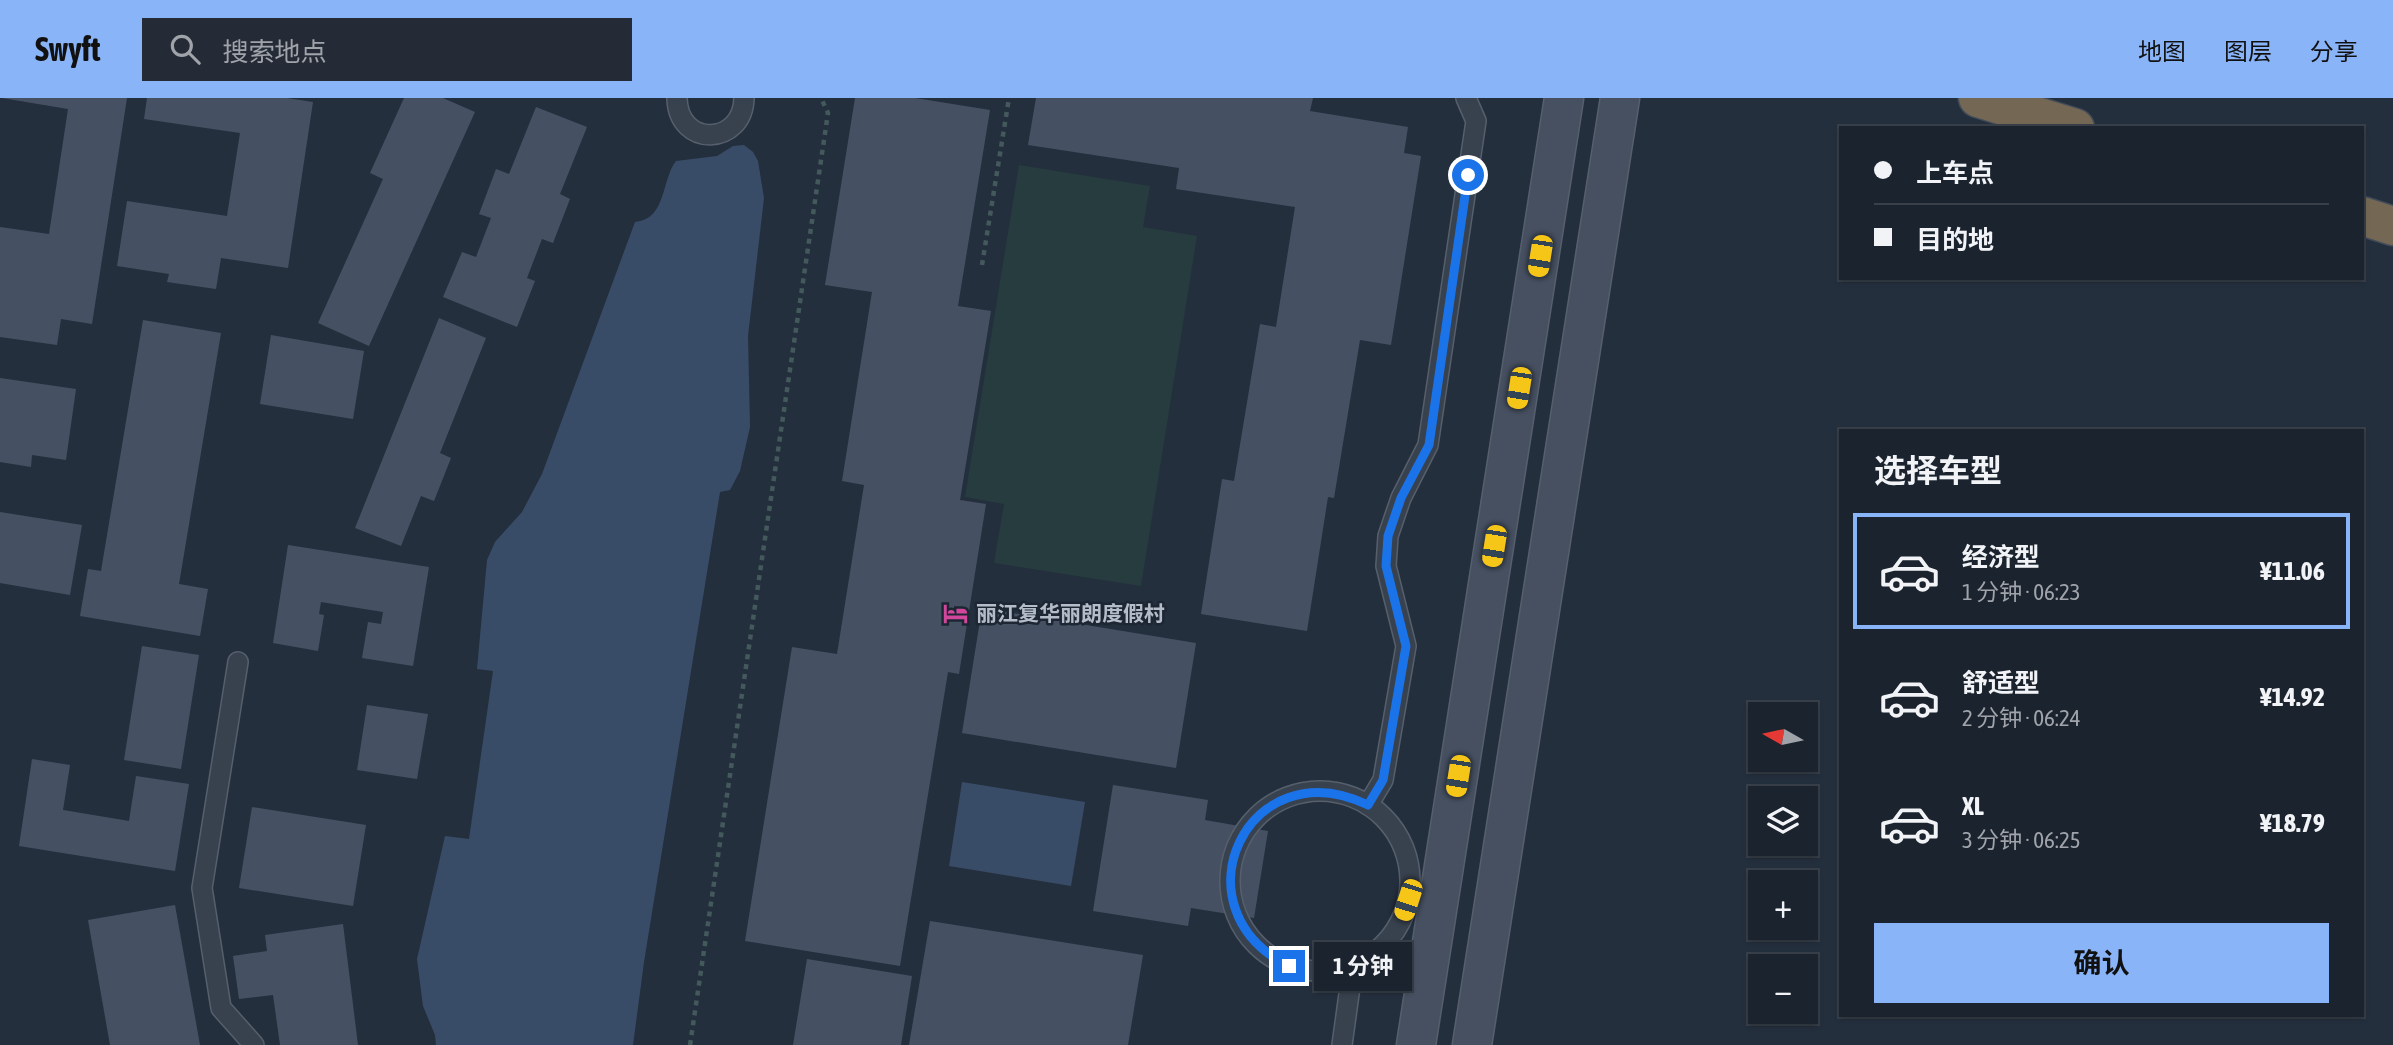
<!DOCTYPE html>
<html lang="zh">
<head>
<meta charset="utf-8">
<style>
	body { margin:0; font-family:"Asap Condensed","Noto Sans SC",sans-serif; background:#242b36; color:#f1f3f6; height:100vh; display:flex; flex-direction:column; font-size:26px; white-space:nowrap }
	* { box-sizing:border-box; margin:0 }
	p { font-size:23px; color:#a0a4aa }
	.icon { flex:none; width:38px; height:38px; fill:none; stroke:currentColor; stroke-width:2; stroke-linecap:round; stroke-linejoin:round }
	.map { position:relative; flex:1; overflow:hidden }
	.drawer { position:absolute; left:1839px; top:331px; width:525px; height:588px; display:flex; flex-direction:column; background:#1b232e; border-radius:0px; box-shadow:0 2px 5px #0004,0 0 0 2px #39404a }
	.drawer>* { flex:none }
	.hud { position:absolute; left:1839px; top:28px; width:525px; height:154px; border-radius:0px; box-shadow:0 2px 5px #0004,0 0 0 2px #39404a; display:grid; align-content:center; height:154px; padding:0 35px; background:#1b232e }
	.needle { width:46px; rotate:279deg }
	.buttons { position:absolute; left:1748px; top:604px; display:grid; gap:14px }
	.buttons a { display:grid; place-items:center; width:70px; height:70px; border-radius:0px; background:#1b232e; box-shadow:0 2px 5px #0004,0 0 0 2px #39404a; font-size:35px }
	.end { position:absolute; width:32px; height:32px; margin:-16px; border:9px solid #1a73e8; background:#fff; box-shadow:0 0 0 4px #fff }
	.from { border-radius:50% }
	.bubble { position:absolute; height:49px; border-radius:0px; background:#1b232e; box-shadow:0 2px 5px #0004,0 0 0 2px #39404a; font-size:23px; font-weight:700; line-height:49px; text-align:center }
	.car { position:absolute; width:21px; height:42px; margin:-21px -10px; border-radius:9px; box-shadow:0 0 5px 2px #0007; background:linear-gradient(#f5c518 24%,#345 0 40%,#f5c518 0 76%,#345 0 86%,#f5c518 0) }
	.hud b { display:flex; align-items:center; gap:24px; height:66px; font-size:26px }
	.hud b+b { border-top:2px solid #39404a }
	.hud i { width:18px; height:18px; background:#f1f3f6 }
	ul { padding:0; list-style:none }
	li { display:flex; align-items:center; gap:21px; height:116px; margin:0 14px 10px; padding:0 21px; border:4px solid transparent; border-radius:0px }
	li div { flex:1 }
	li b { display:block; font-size:26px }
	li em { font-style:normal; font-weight:700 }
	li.on { border-color:#8ab4f8 }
	li>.icon { width:63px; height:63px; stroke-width:1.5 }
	h2 { padding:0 35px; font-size:32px; line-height:84px }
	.primary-button { display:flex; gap:14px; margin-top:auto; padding:14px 35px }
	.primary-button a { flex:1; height:80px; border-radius:0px; background:#8ab4f8; color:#111; font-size:28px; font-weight:700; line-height:80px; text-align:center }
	header { display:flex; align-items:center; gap:42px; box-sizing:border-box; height:98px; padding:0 35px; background:#8ab4f8; color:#111 }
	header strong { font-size:33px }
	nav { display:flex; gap:38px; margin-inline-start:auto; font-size:24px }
	.search { width:490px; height:63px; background:#242b36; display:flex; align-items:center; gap:18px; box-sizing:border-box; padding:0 24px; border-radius:0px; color:#a0a4aa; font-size:26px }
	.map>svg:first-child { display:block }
</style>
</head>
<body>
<header>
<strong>Swyft</strong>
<div class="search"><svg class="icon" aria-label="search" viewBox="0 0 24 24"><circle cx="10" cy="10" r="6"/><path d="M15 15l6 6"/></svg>搜索地点</div>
<nav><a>地图</a><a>图层</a><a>分享</a></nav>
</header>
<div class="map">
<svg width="2393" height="947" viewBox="0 0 2393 947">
	<rect width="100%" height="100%" fill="#242f3e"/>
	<!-- green -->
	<polygon fill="#263c3f" points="1019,67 1150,88 1143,129 1197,138 1141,488 994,465 1004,406 965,399"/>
	<!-- water -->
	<g fill="#394c67">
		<path d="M 744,47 L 753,54 L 758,63 L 764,100 L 748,238 L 750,329 L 740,373 L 730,392 L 720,394 L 644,864 L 633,947 L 436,947 L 435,937 L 423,908 L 417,861 L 445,738 L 469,741 L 493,573 L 477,571 L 487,462 L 495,444 L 522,414 L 542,376 L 635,124 C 667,121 661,82 676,63 L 717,58 L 733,48 Z"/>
		<polygon points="962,684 1085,704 1071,788 949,768"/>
	</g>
	<!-- building -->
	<g fill="#455162">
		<polygon points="2,0 127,0 92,226 61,221 57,247 0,239 0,129 49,136 68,11"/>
		<polygon points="147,0 287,0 313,4 288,170 221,160 216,191 167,184 169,176 117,168 127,103 227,118 240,35 144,21"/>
		<polygon points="404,0 443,0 475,14 369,248 318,225 383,81 370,75"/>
		<polygon points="855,0 915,0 990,12 958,208 991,213 960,402 986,406 959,576 948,574 900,868 745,843 792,549 837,556 864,387 842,383 872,194 825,187"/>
		<polygon points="1036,0 1313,0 1310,13 1408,29 1404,55 1421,58 1391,247 1360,242 1334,400 1328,399 1307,533 1201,516 1222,381 1234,383 1260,226 1276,229 1295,109 1176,91 1179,70 1028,47"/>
		<polygon points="536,9 587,29 560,96 570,101 553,145 542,141 527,180 535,183 517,229 443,199 462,154 476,159 491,120 479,116 496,71 509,76"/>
		<polygon points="439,220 486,240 440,355 451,360 434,403 421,398 401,448 355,430"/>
		<polygon points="143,222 221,235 179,486 208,491 200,538 80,518 88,471 101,473"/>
		<polygon points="271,237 364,253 353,321 260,306"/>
		<polygon points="0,280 76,291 66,362 32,357 31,369 0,364"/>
		<polygon points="0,414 82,427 70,497 0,485"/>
		<polygon points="288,447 429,469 413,568 362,560 368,524 381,526 383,514 321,504 319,516 324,517 318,553 273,545"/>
		<polygon points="982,510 1196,545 1176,670 962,635"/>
		<polygon points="142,548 199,557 181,671 124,662"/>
		<polygon points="367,607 428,616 417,681 357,672"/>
		<polygon points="32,661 70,667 63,712 129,723 136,678 189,686 175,773 19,748"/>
		<polygon points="1113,687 1208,702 1205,722 1268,733 1254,820 1191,810 1188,828 1093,813"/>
		<polygon points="252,709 366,727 353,808 239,790"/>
		<polygon points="175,807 200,947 110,947 88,822"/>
		<polygon points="930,823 1143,857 1128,947 909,947"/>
		<polygon points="343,826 358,947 280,947 273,897 239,901 233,858 267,853 265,837"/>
		<polygon points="807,861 912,878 901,947 793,947"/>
	</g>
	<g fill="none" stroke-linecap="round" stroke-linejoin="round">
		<defs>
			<g id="lane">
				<path d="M 677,0 C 678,50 743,48 744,0"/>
				<polyline points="238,564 202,790 221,910 254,947"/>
				<circle cx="1320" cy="783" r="90"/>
				<polyline points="1368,707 1383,682 1406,548 1386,468 1388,438 1401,400 1428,347 1476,23 1466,0"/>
				<polyline points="1342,947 1353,867"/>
			</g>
			<g id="secondary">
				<polyline points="1416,947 1564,0"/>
				<polyline points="1472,947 1620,0"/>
			</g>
			<g id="highway">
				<polyline points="1978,0 2075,30"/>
				<polyline points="2362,118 2393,128"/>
			</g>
		</defs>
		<!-- lane casing -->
		<use href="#lane" stroke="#565f6c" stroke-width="22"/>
		<!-- secondary casing -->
		<use href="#secondary" stroke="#565f6c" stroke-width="41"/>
		<!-- highway casing -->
		<use href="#highway" stroke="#434c59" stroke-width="41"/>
		<!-- path -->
		<g stroke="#44595c" stroke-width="4.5" stroke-dasharray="5 5" stroke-linecap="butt">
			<polyline points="982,167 1009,0"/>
			<polyline points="690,947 828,15 821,0"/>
		</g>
		<!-- lane -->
		<use href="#lane" stroke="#38414e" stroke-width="19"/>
		<!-- secondary -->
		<use href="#secondary" stroke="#465061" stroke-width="38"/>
		<!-- highway -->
		<use href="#highway" stroke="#746855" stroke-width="38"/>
	</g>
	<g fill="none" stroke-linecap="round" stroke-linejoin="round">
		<!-- route -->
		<path stroke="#1a73e8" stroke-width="9" d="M 1289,868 C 1172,810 1248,649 1368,707 L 1383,682 L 1406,548 L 1386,468 L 1388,438 L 1401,400 L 1429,347 L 1468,77"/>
	</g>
	<!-- icons -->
	<defs>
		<symbol id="hotel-bare" viewBox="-9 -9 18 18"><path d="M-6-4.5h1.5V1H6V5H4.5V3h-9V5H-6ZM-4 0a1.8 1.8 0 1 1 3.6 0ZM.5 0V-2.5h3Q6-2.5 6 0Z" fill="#d1479c" stroke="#1d2633" stroke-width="2.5" paint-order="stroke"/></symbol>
	</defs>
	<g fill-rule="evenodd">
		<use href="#hotel-bare" x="938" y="498" width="35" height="35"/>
	</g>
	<g text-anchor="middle" stroke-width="5" stroke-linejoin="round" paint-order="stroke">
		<!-- poi labels -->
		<g font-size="21" font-weight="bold" fill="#b4bcc9" stroke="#1d2633" text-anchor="start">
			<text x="976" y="523">丽江复华丽朗度假村</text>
		</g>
	</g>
</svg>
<div class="buttons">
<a><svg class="needle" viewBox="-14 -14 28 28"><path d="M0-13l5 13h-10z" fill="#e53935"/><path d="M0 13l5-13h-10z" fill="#a0a4aa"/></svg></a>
<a><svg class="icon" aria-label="layers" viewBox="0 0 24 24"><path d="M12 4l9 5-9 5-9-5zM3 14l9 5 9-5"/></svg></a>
<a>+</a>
<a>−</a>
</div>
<i class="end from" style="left:1468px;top:77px"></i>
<i class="end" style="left:1289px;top:868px"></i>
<div class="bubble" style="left:1314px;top:844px;width:98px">1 分钟</div>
<i class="car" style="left:1540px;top:158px;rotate:189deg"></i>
<i class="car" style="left:1519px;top:290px;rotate:189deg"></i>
<i class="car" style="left:1494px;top:448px;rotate:189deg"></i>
<i class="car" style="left:1458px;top:678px;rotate:189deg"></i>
<i class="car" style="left:1408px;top:802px;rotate:198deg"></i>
<div class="hud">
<b><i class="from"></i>上车点</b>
<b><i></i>目的地</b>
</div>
<section class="drawer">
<h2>选择车型</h2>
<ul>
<li class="on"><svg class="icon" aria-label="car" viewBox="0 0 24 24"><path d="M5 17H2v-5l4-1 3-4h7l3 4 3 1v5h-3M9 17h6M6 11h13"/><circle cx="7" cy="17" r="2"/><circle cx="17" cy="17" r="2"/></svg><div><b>经济型</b><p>1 分钟 · 06:23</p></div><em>¥11.06</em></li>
<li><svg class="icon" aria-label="car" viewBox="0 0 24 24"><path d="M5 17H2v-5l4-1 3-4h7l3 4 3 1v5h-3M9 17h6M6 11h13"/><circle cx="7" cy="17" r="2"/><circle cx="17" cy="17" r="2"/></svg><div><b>舒适型</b><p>2 分钟 · 06:24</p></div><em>¥14.92</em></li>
<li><svg class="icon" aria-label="car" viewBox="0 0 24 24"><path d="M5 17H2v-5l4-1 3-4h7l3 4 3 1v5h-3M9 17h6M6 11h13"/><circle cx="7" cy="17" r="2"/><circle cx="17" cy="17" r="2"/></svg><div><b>XL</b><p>3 分钟 · 06:25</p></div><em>¥18.79</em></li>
</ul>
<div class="primary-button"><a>确认</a></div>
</section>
</div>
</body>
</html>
